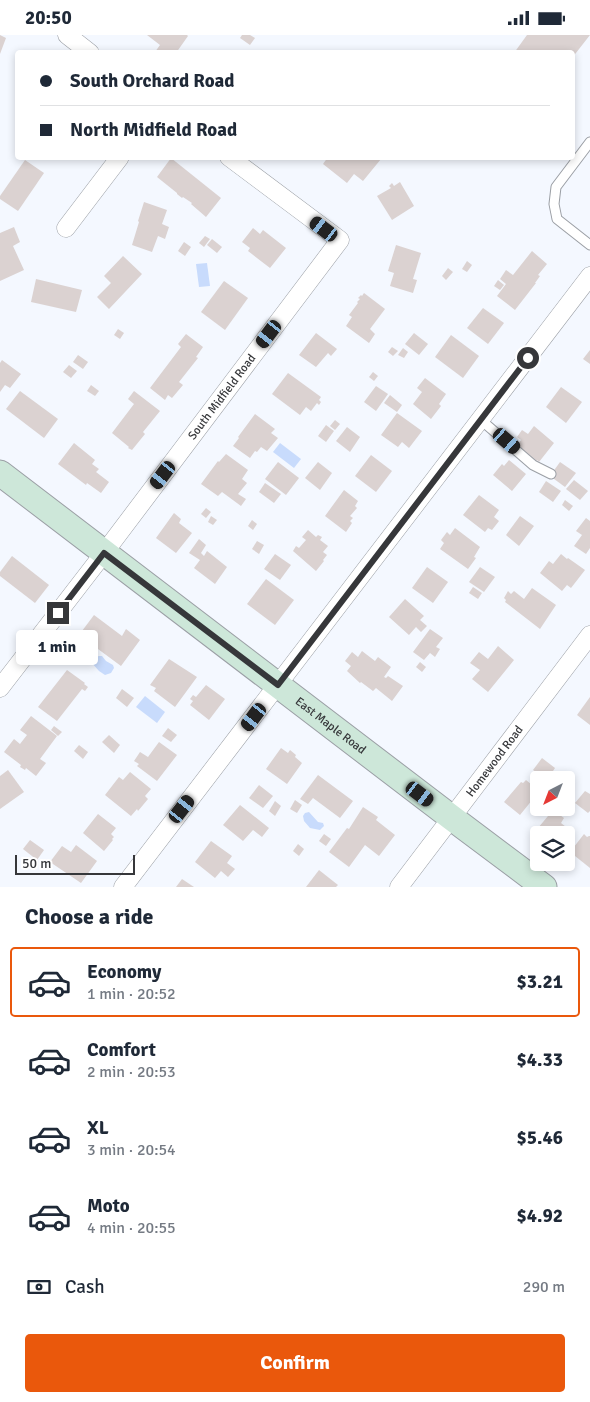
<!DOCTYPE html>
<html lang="en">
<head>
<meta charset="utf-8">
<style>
	body { margin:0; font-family:Signika,sans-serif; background:#f6f6f7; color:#1f2937; height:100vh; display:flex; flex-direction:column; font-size:19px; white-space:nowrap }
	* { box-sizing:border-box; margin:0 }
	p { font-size:16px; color:#747a83 }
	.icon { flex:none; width:28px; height:28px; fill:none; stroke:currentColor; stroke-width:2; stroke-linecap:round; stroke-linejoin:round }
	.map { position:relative; height:852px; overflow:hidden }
	.panel { display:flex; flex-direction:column; background:#fff; flex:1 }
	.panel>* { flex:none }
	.hud { position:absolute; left:15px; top:15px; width:560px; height:110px; border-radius:5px; box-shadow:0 2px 8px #0003; display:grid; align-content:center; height:110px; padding:0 25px; background:#fff }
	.needle { width:32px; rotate:222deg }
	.controls { position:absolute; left:530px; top:736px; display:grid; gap:10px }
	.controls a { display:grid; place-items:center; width:45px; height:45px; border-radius:5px; background:#fff; box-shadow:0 2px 8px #0003; font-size:25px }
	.scale { position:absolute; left:15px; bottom:12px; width:120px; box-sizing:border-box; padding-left:5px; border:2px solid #36373a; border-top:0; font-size:14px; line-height:18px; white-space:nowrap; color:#36373a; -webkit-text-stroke:4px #fff; paint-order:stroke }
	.end { position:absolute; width:22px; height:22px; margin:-11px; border:6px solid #36373a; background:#fff; box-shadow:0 0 0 2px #fff }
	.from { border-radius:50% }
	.bubble { position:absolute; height:35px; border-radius:5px; background:#fff; box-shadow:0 2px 8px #0003; font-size:16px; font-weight:700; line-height:35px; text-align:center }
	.car { position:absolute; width:15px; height:30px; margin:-15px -8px; border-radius:6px; box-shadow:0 0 4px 1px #0007; background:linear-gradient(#222 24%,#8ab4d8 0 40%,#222 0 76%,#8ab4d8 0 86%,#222 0) }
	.hud b { display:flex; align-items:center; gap:18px; height:48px; font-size:19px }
	.hud b+b { border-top:1px solid #e0e1e3 }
	.hud i { width:12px; height:12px; background:#1f2937 }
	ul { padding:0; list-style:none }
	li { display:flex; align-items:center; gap:15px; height:70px; margin:0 10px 8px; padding:0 15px; border:2px solid transparent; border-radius:5px }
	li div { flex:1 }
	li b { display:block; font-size:19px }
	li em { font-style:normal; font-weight:700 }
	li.current { border-color:#ea580c }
	li>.icon { width:45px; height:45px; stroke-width:1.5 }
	h2 { padding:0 25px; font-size:22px; line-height:60px }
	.pay { display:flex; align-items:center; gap:12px; height:55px; padding:0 25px; font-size:19px }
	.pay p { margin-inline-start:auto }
	.button { display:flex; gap:10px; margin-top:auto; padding:10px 25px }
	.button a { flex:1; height:58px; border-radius:5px; background:#ea580c; color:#fff; font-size:20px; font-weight:700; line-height:58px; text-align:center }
	.status { display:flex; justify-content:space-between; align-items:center; height:35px; padding:0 25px; background:#fff; direction:ltr }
	.status svg { height:14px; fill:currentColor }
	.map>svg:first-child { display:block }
</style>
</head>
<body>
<div class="status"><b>20:50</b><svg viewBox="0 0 49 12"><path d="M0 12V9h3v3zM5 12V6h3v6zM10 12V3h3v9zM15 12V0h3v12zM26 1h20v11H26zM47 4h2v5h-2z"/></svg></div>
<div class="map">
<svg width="590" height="852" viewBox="0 0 590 852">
	<rect width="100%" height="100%" fill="#f4f8ff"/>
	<!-- water -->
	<g fill="#c8dbfc">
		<polygon points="207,228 210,251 199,252 196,229"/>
		<polygon points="280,408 301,424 294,433 273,417"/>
		<polygon points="99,621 102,621 106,626 113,630 114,633 111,638 105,640 99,636 91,627 93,623"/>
		<polygon points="145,661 165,677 157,688 136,672"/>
		<polygon points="309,777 318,787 323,788 324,791 320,795 310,793 304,786 303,781 305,778"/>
	</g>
	<!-- building -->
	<g fill="#dbd2d1">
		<polygon points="0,0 6,3 0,19"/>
		<polygon points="147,0 187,0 188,1 176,18 156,18 155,17 160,10"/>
		<polygon points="242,0 250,0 255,3 250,10 240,3"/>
		<polygon points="527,0 590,0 572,23 572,18 514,18"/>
		<polygon points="328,122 378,122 381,124 363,146 354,139 347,148 323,129"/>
		<polygon points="171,123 221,163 206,182 191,169 192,168 183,162 182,163 177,159 177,158 157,142"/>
		<polygon points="25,125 44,138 18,176 0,164 0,161"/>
		<polygon points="400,147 414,171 392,185 377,161 391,153 389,151 392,148 394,151"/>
		<polygon points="144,167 167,175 162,189 169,192 165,204 158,201 152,217 132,210 139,187 138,186"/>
		<polygon points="14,192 20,207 13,211 24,235 0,246 0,198"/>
		<polygon points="253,193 260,199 263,195 286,213 270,233 248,216 250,213 242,207"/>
		<polygon points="205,201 210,204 204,212 199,208"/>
		<polygon points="212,204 222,212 217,218 207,210"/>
		<polygon points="184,207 191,212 185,221 178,216"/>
		<polygon points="396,210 421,218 413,244 417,245 413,258 390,251 394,238 388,236"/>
		<polygon points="532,216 547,229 538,240 540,241 535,248 536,248 515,275 497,261 506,249 500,244 506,235 513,240"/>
		<polygon points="123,221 142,239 109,274 97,262 111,248 104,241"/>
		<polygon points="467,226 472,230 467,237 462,234"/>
		<polygon points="448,233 453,237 446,245 442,241"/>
		<polygon points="36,244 82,255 76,277 31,267"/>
		<polygon points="498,245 504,250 500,255 494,251"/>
		<polygon points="224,246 248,263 225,295 201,277"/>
		<polygon points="364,258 385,274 370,294 375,299 369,308 346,291 352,282 349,280 358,268 357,267 360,264 358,263 361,260 362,261"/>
		<polygon points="483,273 504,288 488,309 467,293"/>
		<polygon points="118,294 124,298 120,304 114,300"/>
		<polygon points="316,298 337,314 331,321 328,318 316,332 299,320"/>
		<polygon points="414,298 428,309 419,320 405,309"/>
		<polygon points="186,299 203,312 196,322 198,323 179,347 183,350 172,363 168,360 165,365 150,353 181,312 178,309"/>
		<polygon points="451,300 479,321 463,343 435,322"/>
		<polygon points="392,312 398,316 393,321 388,317"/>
		<polygon points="403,313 408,317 404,323 398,320"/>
		<polygon points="590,315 590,329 583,324"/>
		<polygon points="78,320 88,327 83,334 73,327"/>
		<polygon points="2,325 21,339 10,353 5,350 0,357 0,328"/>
		<polygon points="69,330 77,336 71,343 63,337"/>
		<polygon points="373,337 378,341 374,346 369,342"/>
		<polygon points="288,338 321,362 319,365 321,367 319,370 317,368 311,376 306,372 300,380 272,359"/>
		<polygon points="425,343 446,359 439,369 441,371 431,384 413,369 422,357 417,353"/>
		<polygon points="91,350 99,356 95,361 87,356"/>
		<polygon points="376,351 388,359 376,376 364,367"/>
		<polygon points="561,352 582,367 566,388 546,372"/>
		<polygon points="20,356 58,384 44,403 6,374"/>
		<polygon points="134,356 160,376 143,397 145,399 132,415 128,413 129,412 112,398 134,369 128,364"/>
		<polygon points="390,360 402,370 397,377 384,368"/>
		<polygon points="397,378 422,396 409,413 402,407 398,412 381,400"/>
		<polygon points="255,379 275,394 271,398 278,403 267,416 261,412 257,417 255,416 250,423 233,411 239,403 238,402"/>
		<polygon points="335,385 340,389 335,395 330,391"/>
		<polygon points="326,390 334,396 326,407 318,401"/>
		<polygon points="534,391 554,408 539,427 537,425 536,427 516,411 521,405 517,402 522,395 528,399"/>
		<polygon points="347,392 360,402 350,417 336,406"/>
		<polygon points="74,408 95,425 92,429 99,434 96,437 109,447 101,458 87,448 86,450 58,429"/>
		<polygon points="226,419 248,435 242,444 247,448 238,459 246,464 241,471 222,457 218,461 201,449 218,426 219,427"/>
		<polygon points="371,420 392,436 376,457 355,441"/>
		<polygon points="509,425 526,439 512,456 493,440 502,429 504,431"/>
		<polygon points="278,427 299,443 286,460 265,444"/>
		<polygon points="318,427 332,438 320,455 305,443"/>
		<polygon points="560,427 576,438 565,452 550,441"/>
		<polygon points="574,445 588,456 580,465 566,454"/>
		<polygon points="546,446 561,456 553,467 539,457"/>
		<polygon points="265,448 281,459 274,468 259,457"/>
		<polygon points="344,455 358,466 355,471 357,473 350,481 353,483 350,486 352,488 346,497 325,481"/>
		<polygon points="479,460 499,475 494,482 499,486 492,495 488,493 485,497 463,480"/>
		<polygon points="565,465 573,471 569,476 562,470"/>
		<polygon points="206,473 211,477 206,483 201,479"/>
		<polygon points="174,478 181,484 179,488 192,498 176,518 156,503"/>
		<polygon points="211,481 217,485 213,490 208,487"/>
		<polygon points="520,481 534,491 519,511 506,500"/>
		<polygon points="586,483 590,486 590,513 586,519 574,511 582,500 576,496"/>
		<polygon points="252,485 257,489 253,495 248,491"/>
		<polygon points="455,493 480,512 474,522 476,523 468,534 440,514 444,508 441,505 447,497 450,500"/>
		<polygon points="308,495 316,502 318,500 322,502 320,505 328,511 323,517 327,520 323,525 324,526 316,536 293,516 296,511 299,513 306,505 302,502"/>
		<polygon points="199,504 206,510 201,518 204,521 207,516 227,532 215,549 194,533 200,525 189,518"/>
		<polygon points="257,506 264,510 259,519 252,514"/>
		<polygon points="275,519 291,530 280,545 264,534"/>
		<polygon points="561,519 567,524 568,523 585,535 571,553 567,550 562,556 540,538 549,526 553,529"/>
		<polygon points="12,521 49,550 35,568 0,541 0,537"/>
		<polygon points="427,532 448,547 433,568 412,553"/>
		<polygon points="480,532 495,542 484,557 469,547"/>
		<polygon points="266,544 294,565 275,590 247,569"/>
		<polygon points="473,552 482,558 478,564 469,558"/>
		<polygon points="532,553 556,570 540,594 505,567 506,565 504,563 508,556 511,559 514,556 524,564"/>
		<polygon points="405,564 424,581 420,585 427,591 421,597 416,592 409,600 389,582"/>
		<polygon points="94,580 122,601 126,594 140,605 121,631 79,600"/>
		<polygon points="430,594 443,603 436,612 440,614 435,622 430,618 424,625 413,617"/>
		<polygon points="498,611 514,625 488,657 472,644 480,635 470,628 479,617 488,624"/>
		<polygon points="362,616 375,626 378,622 391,632 384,642 386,643 388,641 403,651 392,666 376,653 373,656 361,647 360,648 347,636 351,631 345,626 352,617 358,622"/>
		<polygon points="169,624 197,642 175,672 154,656 156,653 150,650"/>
		<polygon points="420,627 426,632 422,637 416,632"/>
		<polygon points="67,635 85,648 84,649 88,652 85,656 82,654 57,686 38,672"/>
		<polygon points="206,650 225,664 209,685 190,670 193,666 190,664 193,660 196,662"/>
		<polygon points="122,654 134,663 127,672 116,663"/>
		<polygon points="590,662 590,690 577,680"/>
		<polygon points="31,681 57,701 40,724 46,728 36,741 26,733 25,735 20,732 21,730 4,717 14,704 20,709 27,700 20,695"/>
		<polygon points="54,691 62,697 58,701 51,695"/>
		<polygon points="168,693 177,700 171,707 162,701"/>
		<polygon points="109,700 120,710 114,718 102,707"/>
		<polygon points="159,707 177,720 157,746 137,731 139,729 134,726 140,717 148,722"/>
		<polygon points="79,710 88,717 83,724 74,716"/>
		<polygon points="281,713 288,718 290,715 296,720 295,722 302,728 287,749 266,734"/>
		<polygon points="542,723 555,733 547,745 533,735"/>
		<polygon points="8,735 24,757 0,774 0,741"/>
		<polygon points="130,737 151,754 145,761 148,764 138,776 137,774 131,781 105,760 119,742 123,745"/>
		<polygon points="318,740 353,766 340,783 313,763 308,769 300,764"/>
		<polygon points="526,745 537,754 535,757 537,759 520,780 504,767 521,747 523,748"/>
		<polygon points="259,750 273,761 263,773 249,763"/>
		<polygon points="585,756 590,759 590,776 588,778 575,768"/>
		<polygon points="295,765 302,770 297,778 290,774"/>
		<polygon points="275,766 281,771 275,781 269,776"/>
		<polygon points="240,770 269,793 262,802 253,795 243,806 223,790"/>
		<polygon points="363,772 378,782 376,785 395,800 379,821 365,810 349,832 329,817 347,793 349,794"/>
		<polygon points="553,775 564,783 561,788 566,792 559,800 547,800 538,793"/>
		<polygon points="98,779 116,793 111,799 114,802 112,804 113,805 104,816 83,798"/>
		<polygon points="324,799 331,804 326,811 319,806"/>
		<polygon points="584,799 587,802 589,801 590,801 590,833 570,817"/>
		<polygon points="30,805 44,815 37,825 23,814"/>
		<polygon points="211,806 232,821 227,828 235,834 228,842 221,836 215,843 195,827"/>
		<polygon points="298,809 304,814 299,821 293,816"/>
		<polygon points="76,810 97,826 81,848 50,827 62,811 71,817"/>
		<polygon points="319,835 338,850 336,852 306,852"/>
		<polygon points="182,844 194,852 176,852"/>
	</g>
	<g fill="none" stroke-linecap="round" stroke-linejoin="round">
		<defs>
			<g id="lane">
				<polyline points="590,107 556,152 554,169 557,184 590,210"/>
				<polyline points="481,385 533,430 551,439"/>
			</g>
			<g id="street">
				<polyline points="67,0 90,18"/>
				<polyline points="66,193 120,122"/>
				<path id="s1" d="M 0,653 L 104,518 L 340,205 L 229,122"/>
				<polyline points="123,852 590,241"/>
				<path id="s2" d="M 399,852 L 590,600"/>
			</g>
			<g id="secondary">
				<path id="s3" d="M 0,438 L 452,783 L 544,852"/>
			</g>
		</defs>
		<!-- lane casing -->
		<use href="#lane" stroke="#9b9fa5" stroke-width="11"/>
		<!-- street casing -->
		<use href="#street" stroke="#9b9fa5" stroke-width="19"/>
		<!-- secondary casing -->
		<use href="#secondary" stroke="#9b9fa5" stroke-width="27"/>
		<!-- lane -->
		<use href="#lane" stroke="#fff" stroke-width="9"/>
		<!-- street -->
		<use href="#street" stroke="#fff" stroke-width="18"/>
		<!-- secondary -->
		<use href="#secondary" stroke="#cde7d9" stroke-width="25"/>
	</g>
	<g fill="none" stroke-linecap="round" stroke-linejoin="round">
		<!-- route -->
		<polyline stroke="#36373a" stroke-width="6" points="58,578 104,518 278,650 528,323"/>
	</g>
	<g text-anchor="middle" stroke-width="4" stroke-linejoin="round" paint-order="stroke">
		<!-- street labels -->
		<g font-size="12" fill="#36373a" stroke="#fff">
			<text dy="4" stroke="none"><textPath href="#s1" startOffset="366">South Midfield Road</textPath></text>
			<text dy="4" stroke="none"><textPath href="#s3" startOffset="416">East Maple Road</textPath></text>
			<text dy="4" stroke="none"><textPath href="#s2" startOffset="158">Homewood Road</textPath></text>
		</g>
	</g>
</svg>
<div class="controls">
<a><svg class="needle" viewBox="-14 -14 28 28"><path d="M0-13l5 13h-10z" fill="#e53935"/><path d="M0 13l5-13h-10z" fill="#747a83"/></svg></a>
<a><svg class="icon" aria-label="layers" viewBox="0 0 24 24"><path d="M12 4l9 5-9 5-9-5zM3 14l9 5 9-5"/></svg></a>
</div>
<div class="scale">50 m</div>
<i class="end from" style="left:528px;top:323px"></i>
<i class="end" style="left:58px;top:578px"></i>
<div class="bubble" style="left:16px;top:595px;width:82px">1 min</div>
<i class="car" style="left:324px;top:194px;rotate:307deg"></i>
<i class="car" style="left:269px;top:299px;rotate:217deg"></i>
<i class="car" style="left:507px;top:406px;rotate:131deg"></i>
<i class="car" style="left:163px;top:440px;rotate:217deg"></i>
<i class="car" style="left:254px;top:682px;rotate:217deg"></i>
<i class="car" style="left:420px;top:759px;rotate:127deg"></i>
<i class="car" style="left:182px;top:774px;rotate:38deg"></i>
<div class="hud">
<b><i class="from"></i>South Orchard Road</b>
<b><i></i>North Midfield Road</b>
</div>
</div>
<section class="panel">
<h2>Choose a ride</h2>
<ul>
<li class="current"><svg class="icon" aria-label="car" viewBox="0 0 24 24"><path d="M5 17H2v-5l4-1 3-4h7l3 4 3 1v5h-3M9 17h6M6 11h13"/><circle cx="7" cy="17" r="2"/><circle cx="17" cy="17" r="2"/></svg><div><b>Economy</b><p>1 min · 20:52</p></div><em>$3.21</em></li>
<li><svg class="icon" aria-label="car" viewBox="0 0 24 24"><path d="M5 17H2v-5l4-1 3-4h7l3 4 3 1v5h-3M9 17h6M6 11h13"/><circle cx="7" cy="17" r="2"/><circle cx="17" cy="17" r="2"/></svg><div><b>Comfort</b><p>2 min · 20:53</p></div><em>$4.33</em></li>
<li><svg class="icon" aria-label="car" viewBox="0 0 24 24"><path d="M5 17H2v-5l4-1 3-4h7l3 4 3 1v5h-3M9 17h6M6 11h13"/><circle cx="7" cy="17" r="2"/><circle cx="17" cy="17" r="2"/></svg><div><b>XL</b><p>3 min · 20:54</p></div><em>$5.46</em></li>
<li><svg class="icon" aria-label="car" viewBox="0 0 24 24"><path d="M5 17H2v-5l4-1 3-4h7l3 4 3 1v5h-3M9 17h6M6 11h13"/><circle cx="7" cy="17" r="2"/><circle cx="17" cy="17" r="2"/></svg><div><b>Moto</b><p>4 min · 20:55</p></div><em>$4.92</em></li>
</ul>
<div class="pay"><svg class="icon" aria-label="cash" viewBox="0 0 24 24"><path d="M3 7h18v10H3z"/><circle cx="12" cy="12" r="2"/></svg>Cash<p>290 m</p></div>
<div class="button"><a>Confirm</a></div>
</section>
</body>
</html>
